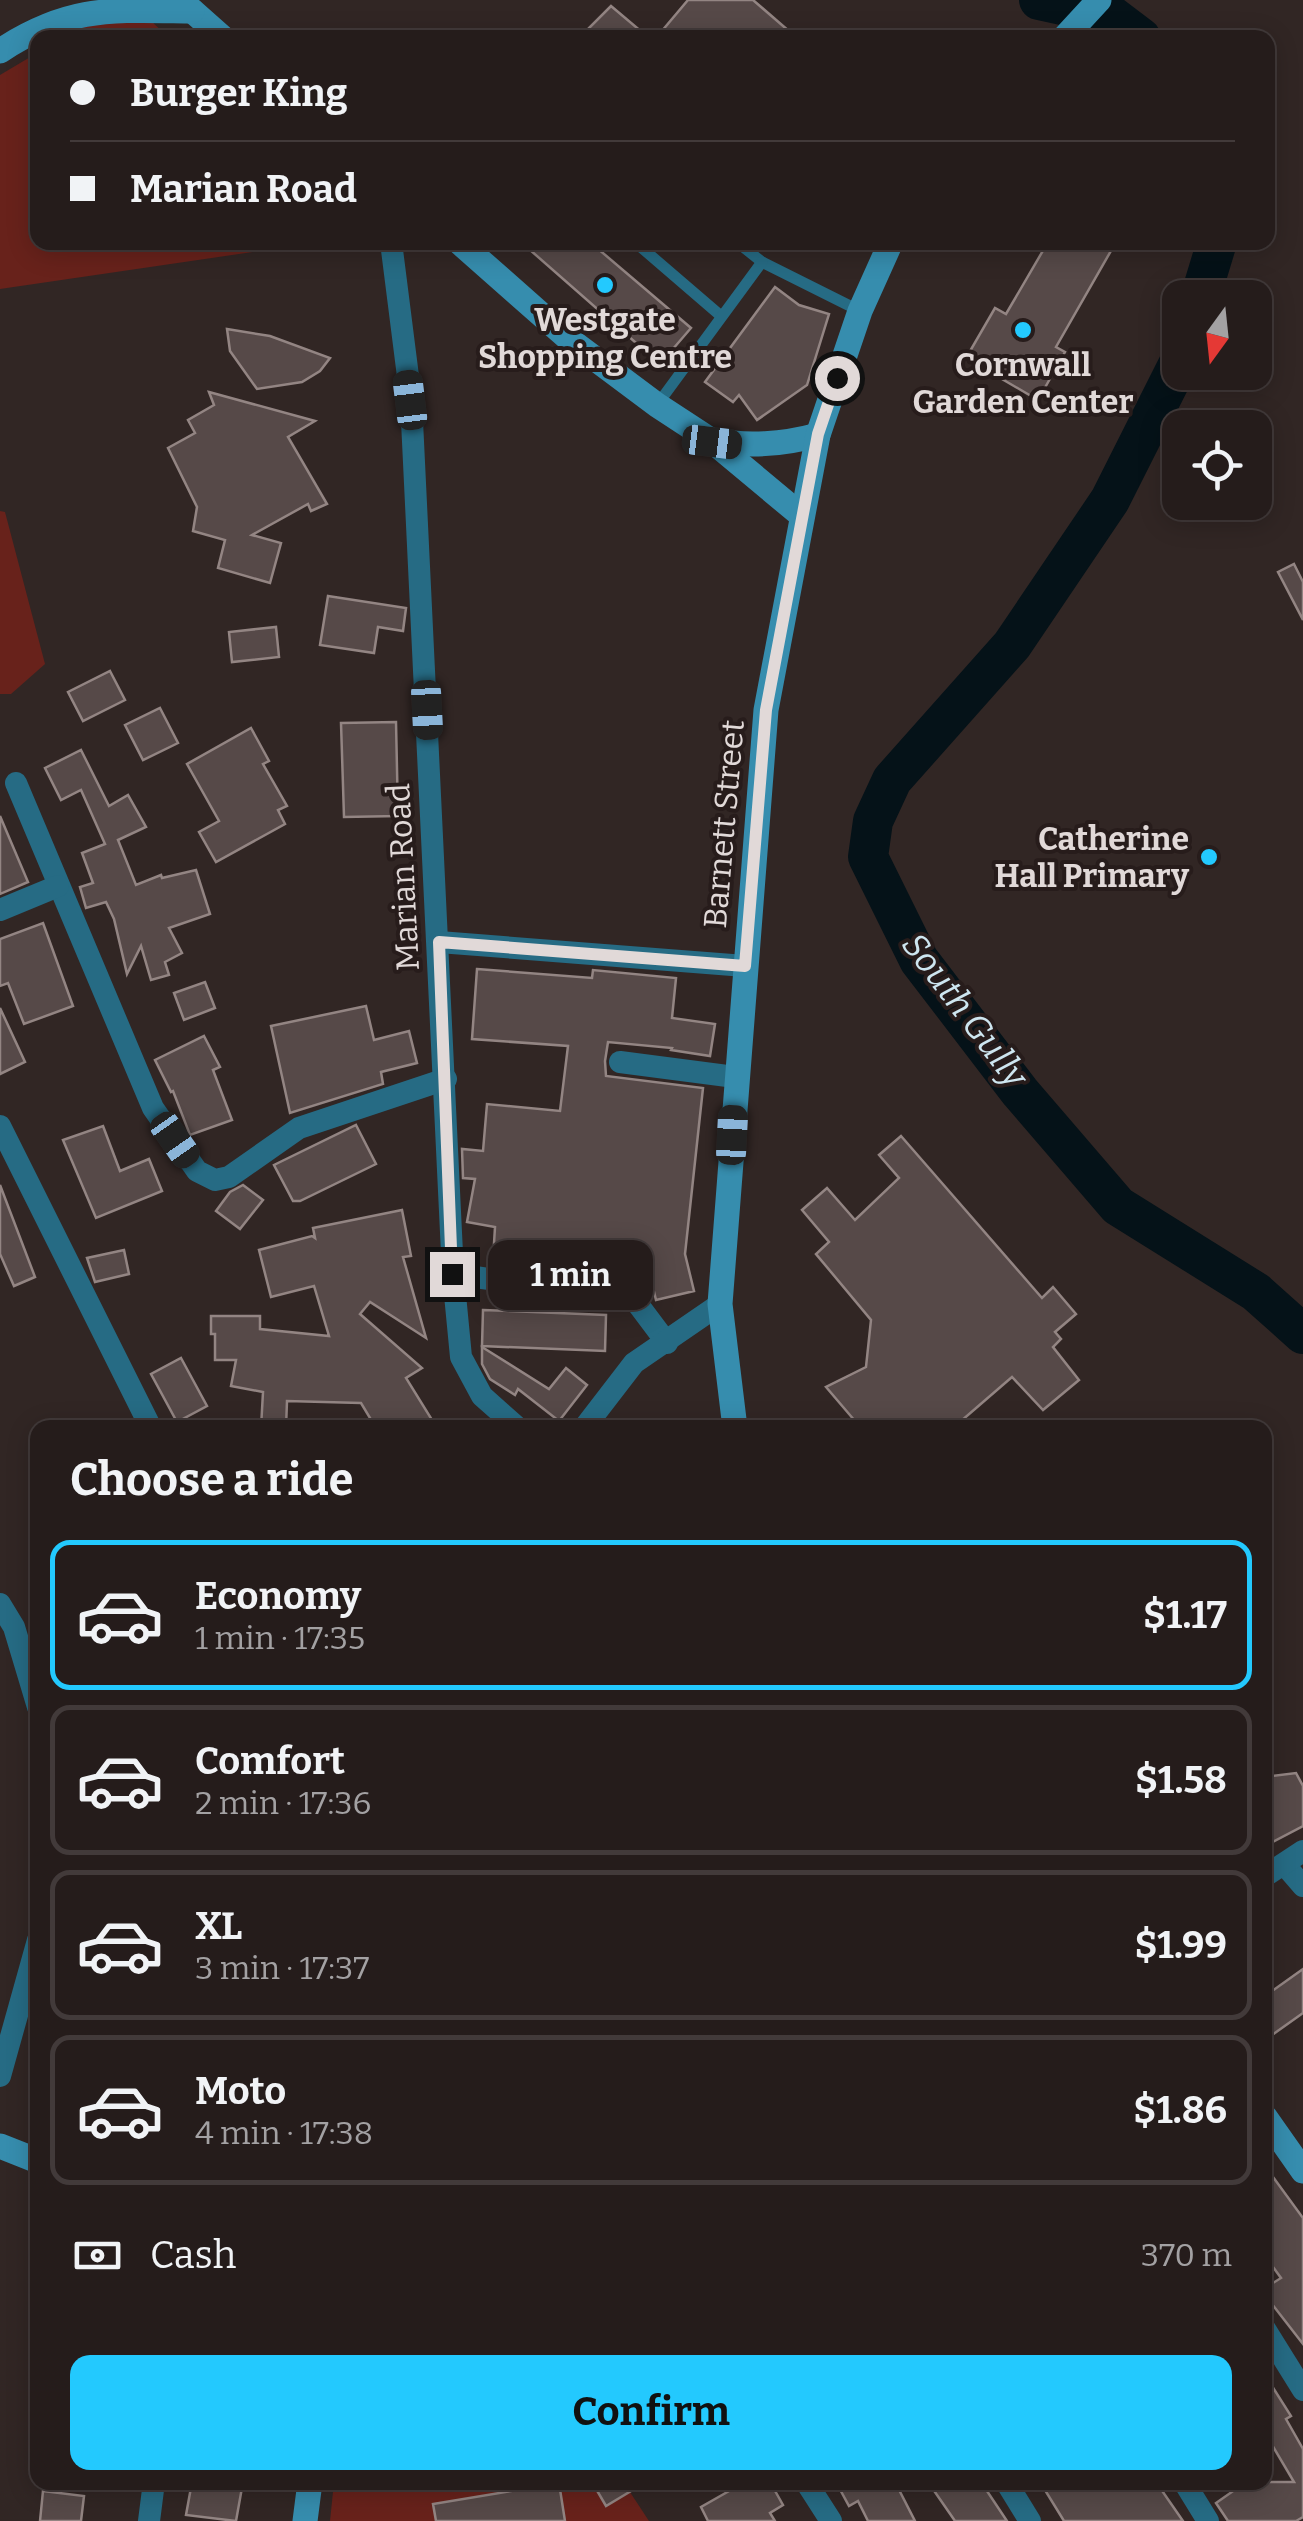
<!DOCTYPE html>
<html lang="en">
<head>
<meta charset="utf-8">
<style>
	body { margin:0; font-family:Bitter,serif; background:#2d2524; color:#f1f3f6; height:100vh; display:flex; flex-direction:column; font-size:38px; white-space:nowrap }
	* { box-sizing:border-box; margin:0 }
	p { font-size:32px; color:#a3a1a3 }
	.icon { flex:none; width:55px; height:55px; fill:none; stroke:currentColor; stroke-width:2; stroke-linecap:round; stroke-linejoin:round }
	.map { position:relative; flex:1; overflow:hidden }
	.side { position:absolute; left:30px; top:1420px; width:1242px; height:1070px; display:flex; flex-direction:column; background:#251c1b; border-radius:20px; box-shadow:0 5px 25px #0003,0 0 0 2px #423a3a }
	.side>* { flex:none }
	.hud { position:absolute; left:30px; top:30px; width:1245px; height:220px; border-radius:20px; box-shadow:0 5px 25px #0003,0 0 0 2px #423a3a; display:grid; align-content:center; height:220px; padding:0 40px; background:#251c1b }
	.needle { width:65px; rotate:195deg }
	.tools { position:absolute; left:1162px; top:280px; display:grid; gap:20px }
	.tools a { display:grid; place-items:center; width:110px; height:110px; border-radius:20px; background:#251c1b; box-shadow:0 5px 25px #0003,0 0 0 2px #423a3a; font-size:50px }
	.end { position:absolute; width:45px; height:45px; margin:-22px; border:12px solid #e1d9d8; background:#111; box-shadow:0 0 0 5px #111 }
	.from { border-radius:50% }
	.bubble { position:absolute; height:70px; border-radius:20px; background:#251c1b; box-shadow:0 5px 25px #0003,0 0 0 2px #423a3a; font-size:32px; font-weight:700; line-height:70px; text-align:center }
	.car { position:absolute; width:30px; height:60px; margin:-30px -15px; border-radius:12px; box-shadow:0 0 8px 2px #0007; background:linear-gradient(#222 24%,#8ab4d8 0 40%,#222 0 76%,#8ab4d8 0 86%,#222 0) }
	.hud b { display:flex; align-items:center; gap:35px; height:95px; font-size:38px }
	.hud b+b { border-top:2px solid #423a3a }
	.hud i { width:25px; height:25px; background:#f1f3f6 }
	ul { padding:0; list-style:none }
	li { display:flex; align-items:center; gap:30px; height:150px; margin:0 20px 15px; padding:0 20px; border:5px solid #423a3a; border-radius:20px }
	li div { flex:1 }
	li b { display:block; font-size:38px }
	li em { font-style:normal; font-weight:700 }
	li.active { border-color:#23c9fe }
	li>.icon { width:90px; height:90px; stroke-width:1.5 }
	h2 { padding:0 40px; font-size:45px; line-height:120px }
	.pay { display:flex; align-items:center; gap:25px; height:110px; padding:0 40px; font-size:38px }
	.pay p { margin-inline-start:auto }
	.cta { display:flex; gap:20px; margin-top:auto; padding:20px 40px }
	.cta a { flex:1; height:115px; border-radius:20px; background:#23c9fe; color:#111; font-size:40px; font-weight:700; line-height:115px; text-align:center }
	.map>svg:first-child { display:block }
</style>
</head>
<body>
<div class="map">
<svg width="1303" height="2521" viewBox="0 0 1303 2521">
	<rect width="100%" height="100%" fill="#312624"/>
	<!-- green -->
	<g fill="#68221b">
		<polygon points="95,18 149,19 168,37 63,38"/>
		<polygon points="37,53 38,242 314,243 0,289 0,75"/>
		<polygon points="0,511 5,512 45,664 11,694 0,694"/>
		<polygon points="334,2482 624,2483 649,2521 330,2521"/>
	</g>
	<g fill="none" stroke-linecap="round" stroke-linejoin="round">
		<!-- river -->
		<g stroke="#051218" stroke-width="40">
			<polyline points="1039,0 1112,16 1141,38"/>
			<polyline points="1200,298 1217,242"/>
			<polyline points="1180,361 1110,500 1012,645 892,780 873,821 868,857 919,960 1020,1092 1118,1206 1256,1292 1303,1334"/>
		</g>
	</g>
	<!-- building -->
	<g fill="#564948" stroke="#938583" stroke-width="2.5">
		<polygon points="688,0 753,0 797,38 656,38"/>
		<polygon points="611,6 649,38 579,38"/>
		<polygon points="521,242 590,242 691,328 660,364"/>
		<polygon points="1048,242 1116,242 1056,347 1065,352 1038,400 966,358 995,308 1006,314"/>
		<polygon points="775,287 799,305 829,314 807,385 757,420 739,395 733,402 705,382"/>
		<polygon points="227,329 270,336 330,358 320,371 302,382 257,389 230,351"/>
		<polygon points="209,392 315,421 288,437 327,504 311,511 308,504 252,535 281,543 270,583 218,568 225,540 193,531 197,507 168,448 195,433 188,420 214,405"/>
		<polygon points="1294,564 1303,582 1303,620 1278,572"/>
		<polygon points="328,596 406,608 403,631 378,627 374,653 320,645"/>
		<polygon points="276,627 279,657 232,662 229,632"/>
		<polygon points="110,671 125,700 83,721 68,692"/>
		<polygon points="160,708 178,743 143,760 125,725"/>
		<polygon points="396,722 398,816 344,817 341,723"/>
		<polygon points="251,728 269,761 263,764 287,806 278,810 285,824 216,862 199,832 219,821 187,764"/>
		<polygon points="81,750 109,806 128,795 146,827 118,840 136,885 161,875 162,878 196,870 210,914 169,928 182,953 165,962 169,975 151,980 141,946 127,974 114,919 106,902 86,908 80,887 93,883 82,853 105,844 81,790 61,800 45,768"/>
		<polygon points="0,816 28,882 0,894"/>
		<polygon points="43,923 73,1006 24,1024 8,983 0,986 0,939"/>
		<polygon points="477,969 592,978 593,970 676,978 672,1018 715,1024 710,1056 671,1050 672,1048 608,1042 605,1061 606,1076 703,1088 685,1254 694,1291 656,1300 649,1271 493,1260 495,1227 467,1222 475,1179 463,1178 462,1149 483,1151 487,1104 560,1111 568,1046 472,1039"/>
		<polygon points="205,982 215,1008 184,1020 174,993"/>
		<polygon points="366,1006 374,1040 409,1031 417,1063 381,1072 383,1084 290,1113 271,1026"/>
		<polygon points="0,1008 25,1062 0,1074"/>
		<polygon points="204,1036 220,1067 213,1070 232,1120 190,1135 173,1091 171,1092 155,1060"/>
		<polygon points="356,1125 376,1164 300,1201 293,1201 274,1165"/>
		<polygon points="103,1126 120,1171 149,1159 162,1191 96,1218 63,1140"/>
		<polygon points="901,1136 1042,1298 1053,1287 1076,1314 1055,1332 1061,1339 1053,1347 1079,1380 1043,1410 1012,1377 953,1428 861,1428 826,1387 866,1367 871,1320 816,1254 829,1242 802,1210 827,1188 855,1220 899,1178 879,1155"/>
		<polygon points="0,1185 35,1277 14,1286 0,1254"/>
		<polygon points="243,1185 263,1200 240,1229 216,1211 230,1192"/>
		<polygon points="402,1210 411,1256 403,1257 426,1338 370,1302 360,1314 422,1368 406,1378 437,1428 376,1428 361,1403 287,1401 286,1428 261,1428 263,1392 231,1386 236,1360 215,1360 215,1334 211,1334 211,1316 260,1316 260,1329 329,1336 314,1286 271,1297 259,1250 312,1236 315,1238 313,1228"/>
		<polygon points="124,1250 129,1274 95,1282 87,1258"/>
		<polygon points="483,1310 606,1315 605,1351 482,1346"/>
		<polygon points="482,1347 549,1389 566,1368 587,1385 559,1421 518,1389 515,1395 490,1379 482,1364"/>
		<polygon points="181,1358 207,1406 177,1422 151,1374"/>
		<polygon points="1296,1773 1303,1786 1303,1826 1265,1846 1265,1777"/>
		<polygon points="1303,1969 1303,2013 1265,2040 1265,1996"/>
		<polygon points="1265,2166 1303,2218 1303,2344 1265,2295 1265,2288 1281,2278 1265,2256"/>
		<polygon points="1265,2375 1291,2416 1286,2419 1303,2449 1303,2517 1296,2521 1228,2521 1216,2503 1246,2482 1294,2482 1265,2433"/>
		<polygon points="192,2482 243,2482 236,2521 186,2515"/>
		<polygon points="592,2482 646,2482 606,2506"/>
		<polygon points="745,2482 770,2482 783,2505 770,2513 775,2521 708,2521 701,2507"/>
		<polygon points="836,2482 895,2482 915,2521 868,2521 858,2501 849,2506"/>
		<polygon points="928,2482 981,2482 1007,2521 955,2521"/>
		<polygon points="1040,2482 1156,2482 1183,2521 1064,2521"/>
		<polygon points="559,2483 565,2521 436,2521 433,2504"/>
		<polygon points="43,2491 84,2496 81,2521 40,2521"/>
	</g>
	<g fill="none" stroke-linecap="round" stroke-linejoin="round">
		<!-- lane -->
		<g stroke="#266b84" stroke-width="11">
			<polyline points="635,242 721,316"/>
			<polyline points="737,242 762,262 860,311"/>
			<polyline points="657,405 762,262"/>
		</g>
		<!-- street -->
		<g stroke="#266b84" stroke-width="22">
			<polyline points="391,242 411,400 453,1274 461,1357 482,1396 518,1428"/>
			<polyline points="16,783 153,1108 197,1171 215,1180 229,1177 299,1128 446,1079"/>
			<polyline points="0,910 58,886"/>
			<polyline points="439,942 745,966"/>
			<polyline points="620,1062 735,1077"/>
			<polyline points="0,1126 151,1428"/>
			<polyline points="453,1274 634,1299 667,1343"/>
			<polyline points="584,1428 634,1363 720,1304"/>
			<polyline points="0,1604 14,1627 38,1707"/>
			<polyline points="1284,1864 1303,1886"/>
			<polyline points="1265,1876 1303,1851"/>
			<polyline points="0,2076 38,1940"/>
			<polyline points="1265,2329 1303,2390"/>
			<polyline points="806,2482 831,2521"/>
			<polyline points="1006,2482 1030,2521"/>
			<polyline points="1184,2482 1208,2521"/>
			<polyline points="149,2521 154,2482"/>
		</g>
		<!-- secondary -->
		<g stroke="#368dae" stroke-width="25">
			<polyline points="180,0 223,38"/>
			<polyline points="1064,38 1099,0"/>
			<path d="M 0,51 C 70,5 113,10 192,11"/>
			<polyline points="459,242 570,340 657,405 712,441 802,516"/>
			<path d="M 712,441 C 749,446 781,445 818,435"/>
			<polyline points="735,1428 720,1304 766,710 818,435 860,311 891,242"/>
			<polyline points="1265,2117 1303,2171"/>
			<polyline points="0,2146 38,2161"/>
			<polyline points="305,2521 310,2482"/>
		</g>
	</g>
	<g fill="none" stroke-linecap="round" stroke-linejoin="round">
		<!-- route -->
		<polyline stroke="#e1d9d8" stroke-width="12" points="452,1274 439,942 745,966 766,710 818,434 837,378"/>
	</g>
	<!-- markers -->
	<g fill="#23c9fe" stroke="#271c1b" stroke-width="4">
		<circle cx="605" cy="285" r="10"/>
		<circle cx="1023" cy="330" r="10"/>
		<circle cx="1209" cy="857" r="10"/>
	</g>
	<g text-anchor="middle" stroke-width="8" stroke-linejoin="round" paint-order="stroke">
		<!-- poi labels -->
		<g font-size="32" font-weight="bold" fill="#e1d9d8" stroke="#271c1b">
			<text x="605" y="331">Westgate<tspan x="605" dy="37">Shopping Centre</tspan></text>
			<text x="1023" y="376">Cornwall<tspan x="1023" dy="37">Garden Center</tspan></text>
			<text x="1189" y="850" text-anchor="end">Catherine<tspan x="1189" dy="37">Hall Primary</tspan></text>
		</g>
		<!-- street labels -->
		<g font-size="32" fill="#e1d9d8" stroke="#271c1b">
			<text transform="translate(724 824) rotate(-85)" y="11">Barnett Street</text>
			<text transform="translate(403 877) rotate(-93)" y="11">Marian Road</text>
		</g>
		<!-- water labels -->
		<g font-size="35" font-style="italic" fill="#cee6f0" stroke="#271c1b">
			<text transform="translate(965 1010) rotate(53)" y="12">South Gully</text>
		</g>
	</g>
</svg>
<div class="tools">
<a><svg class="needle" viewBox="-14 -14 28 28"><path d="M0-13l5 13h-10z" fill="#e53935"/><path d="M0 13l5-13h-10z" fill="#a3a1a3"/></svg></a>
<a><svg class="icon" aria-label="locate" viewBox="0 0 24 24"><circle cx="12" cy="12" r="6"/><path d="M12 2v4M12 18v4M2 12h4M18 12h4"/></svg></a>
</div>
<i class="end from" style="left:837px;top:378px"></i>
<i class="end" style="left:452px;top:1274px"></i>
<div class="bubble" style="left:488px;top:1240px;width:165px">1 min</div>
<i class="car" style="left:410px;top:400px;rotate:353deg"></i>
<i class="car" style="left:712px;top:442px;rotate:97deg"></i>
<i class="car" style="left:427px;top:710px;rotate:177deg"></i>
<i class="car" style="left:732px;top:1135px;rotate:3deg"></i>
<i class="car" style="left:175px;top:1140px;rotate:145deg"></i>
<div class="hud">
<b><i class="from"></i>Burger King</b>
<b><i></i>Marian Road</b>
</div>
<section class="side">
<h2>Choose a ride</h2>
<ul>
<li class="active"><svg class="icon" aria-label="car" viewBox="0 0 24 24"><path d="M5 17H2v-5l4-1 3-4h7l3 4 3 1v5h-3M9 17h6M6 11h13"/><circle cx="7" cy="17" r="2"/><circle cx="17" cy="17" r="2"/></svg><div><b>Economy</b><p>1 min · 17:35</p></div><em>$1.17</em></li>
<li><svg class="icon" aria-label="car" viewBox="0 0 24 24"><path d="M5 17H2v-5l4-1 3-4h7l3 4 3 1v5h-3M9 17h6M6 11h13"/><circle cx="7" cy="17" r="2"/><circle cx="17" cy="17" r="2"/></svg><div><b>Comfort</b><p>2 min · 17:36</p></div><em>$1.58</em></li>
<li><svg class="icon" aria-label="car" viewBox="0 0 24 24"><path d="M5 17H2v-5l4-1 3-4h7l3 4 3 1v5h-3M9 17h6M6 11h13"/><circle cx="7" cy="17" r="2"/><circle cx="17" cy="17" r="2"/></svg><div><b>XL</b><p>3 min · 17:37</p></div><em>$1.99</em></li>
<li><svg class="icon" aria-label="car" viewBox="0 0 24 24"><path d="M5 17H2v-5l4-1 3-4h7l3 4 3 1v5h-3M9 17h6M6 11h13"/><circle cx="7" cy="17" r="2"/><circle cx="17" cy="17" r="2"/></svg><div><b>Moto</b><p>4 min · 17:38</p></div><em>$1.86</em></li>
</ul>
<div class="pay"><svg class="icon" aria-label="cash" viewBox="0 0 24 24"><path d="M3 7h18v10H3z"/><circle cx="12" cy="12" r="2"/></svg>Cash<p>370 m</p></div>
<div class="cta"><a>Confirm</a></div>
</section>
</div>
</body>
</html>
